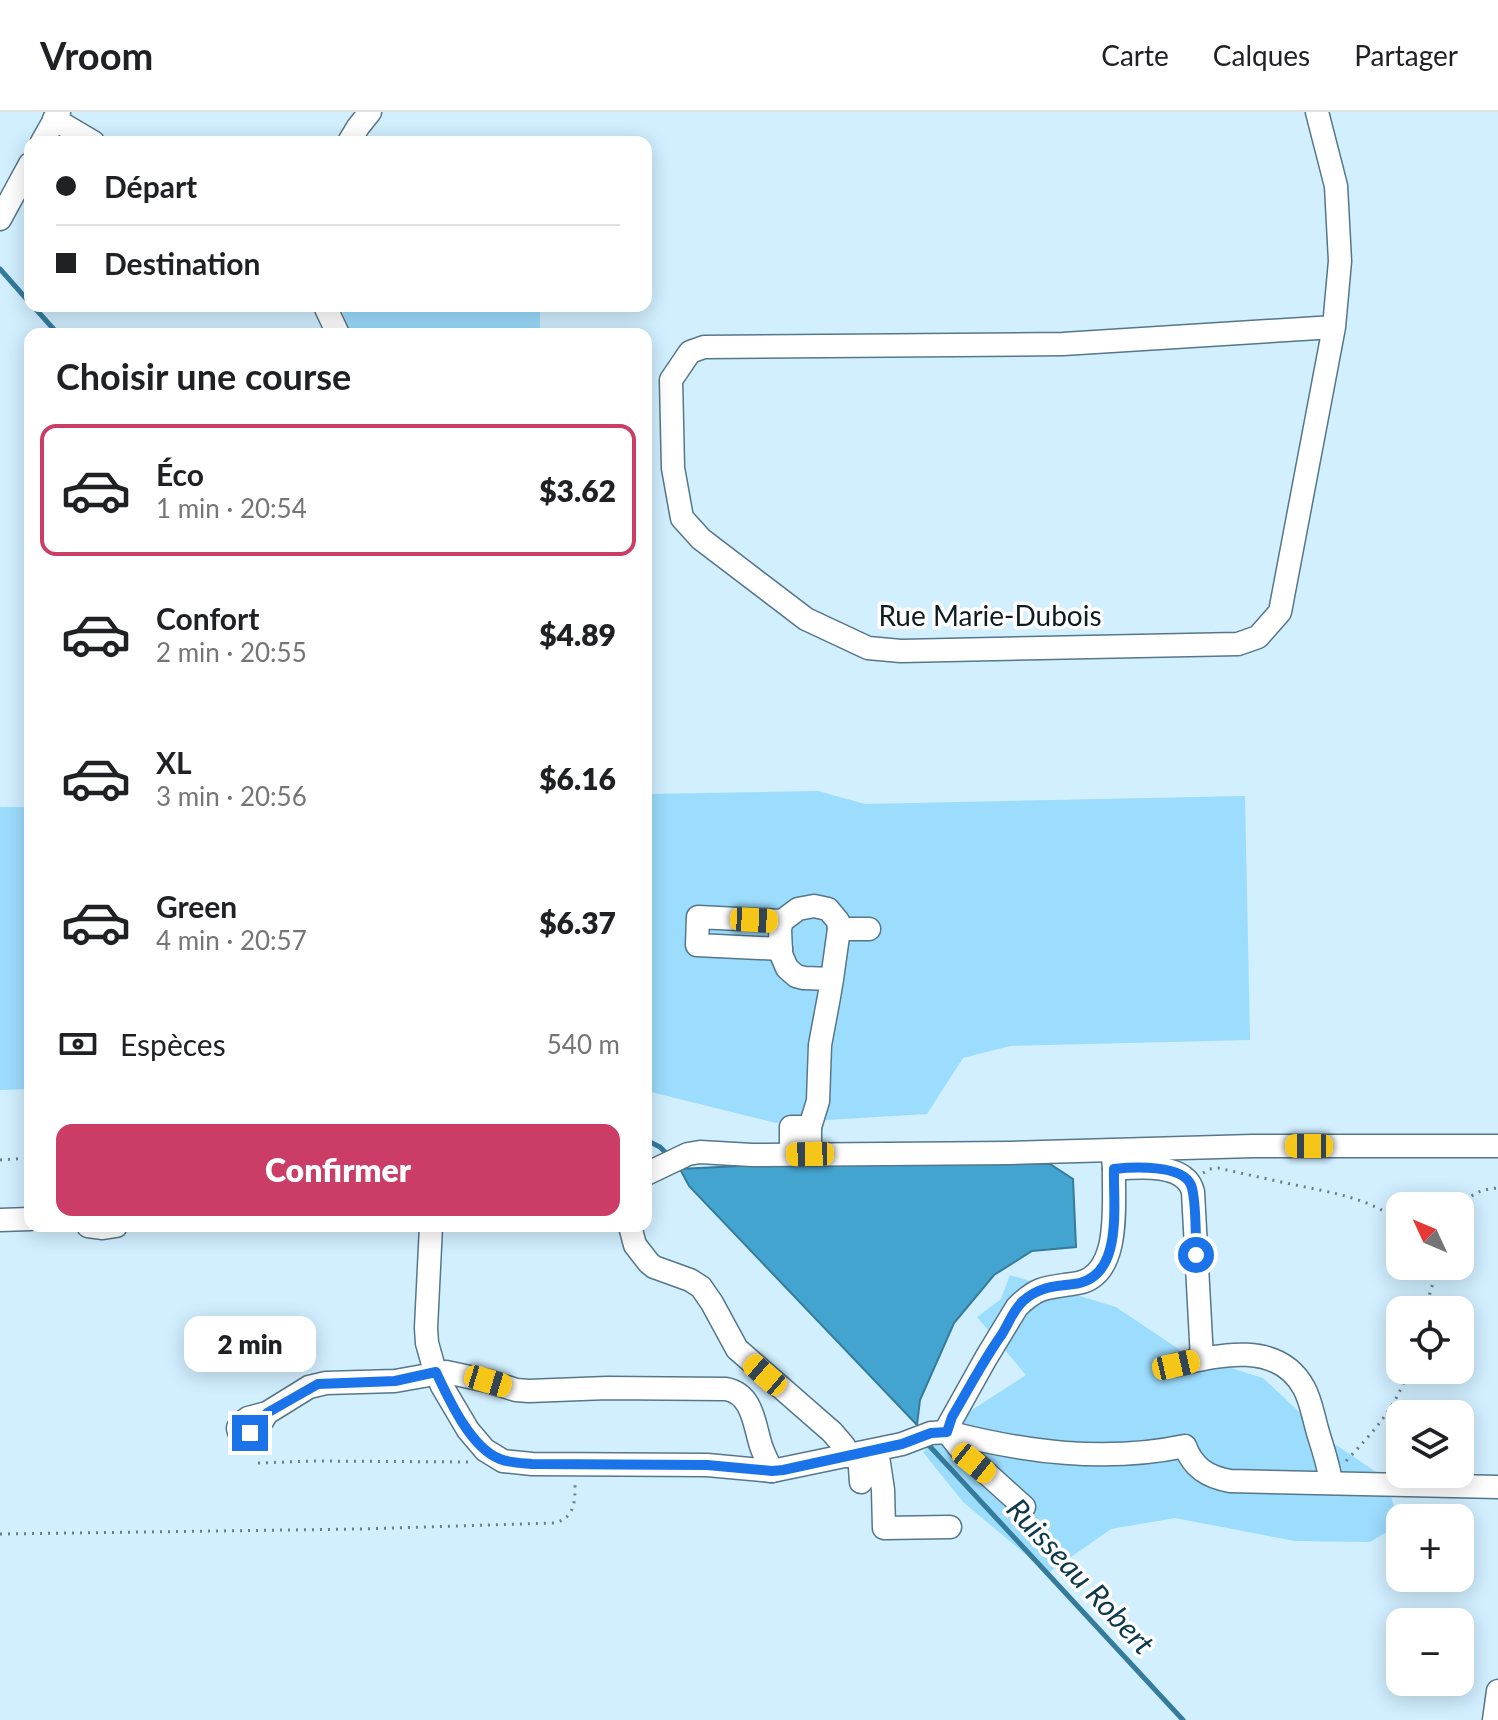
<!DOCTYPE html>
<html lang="fr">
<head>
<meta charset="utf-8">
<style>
	body { margin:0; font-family:Lato,sans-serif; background:#f2f2f2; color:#202124; height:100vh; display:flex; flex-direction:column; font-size:30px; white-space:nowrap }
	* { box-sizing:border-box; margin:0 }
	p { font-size:26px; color:#757577 }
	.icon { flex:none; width:44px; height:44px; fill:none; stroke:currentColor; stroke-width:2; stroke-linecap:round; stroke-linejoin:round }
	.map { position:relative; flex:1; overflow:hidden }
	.sheet { position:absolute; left:24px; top:216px; width:628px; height:904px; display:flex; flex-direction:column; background:#fff; border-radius:16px; box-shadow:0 4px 20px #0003 }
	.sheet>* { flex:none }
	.guide { position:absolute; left:24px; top:24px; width:628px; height:176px; border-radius:16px; box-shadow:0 4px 20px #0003; display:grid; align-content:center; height:176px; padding:0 32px; background:#fff }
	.needle { width:52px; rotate:314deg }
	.fabs { position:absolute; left:1386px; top:1080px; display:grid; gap:16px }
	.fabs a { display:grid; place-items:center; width:88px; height:88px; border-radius:16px; background:#fff; box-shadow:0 4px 20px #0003; font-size:40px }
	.end { position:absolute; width:36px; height:36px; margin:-18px; border:10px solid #1a73e8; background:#fff; box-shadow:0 0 0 4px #fff }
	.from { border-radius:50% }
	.bubble { position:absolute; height:56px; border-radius:16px; background:#fff; box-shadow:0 4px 20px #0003; font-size:26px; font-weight:800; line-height:56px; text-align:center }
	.car { position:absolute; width:24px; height:48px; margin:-24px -12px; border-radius:10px; box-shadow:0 0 6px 2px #0007; background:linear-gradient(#f5c518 24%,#345 0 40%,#f5c518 0 76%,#345 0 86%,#f5c518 0) }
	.guide b { display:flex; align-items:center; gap:28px; height:76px; font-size:30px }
	.guide b+b { border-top:2px solid #e0e0e0 }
	.guide i { width:20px; height:20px; background:#202124 }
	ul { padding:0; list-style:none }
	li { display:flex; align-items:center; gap:24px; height:132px; margin:0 16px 12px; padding:0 16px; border:4px solid transparent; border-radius:16px }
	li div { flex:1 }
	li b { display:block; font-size:30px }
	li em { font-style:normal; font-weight:800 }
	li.on { border-color:#cb3d66 }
	li>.icon { width:72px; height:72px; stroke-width:1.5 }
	h2 { padding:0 32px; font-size:36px; line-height:96px }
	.pay { display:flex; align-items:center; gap:20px; height:88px; padding:0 32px; font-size:30px }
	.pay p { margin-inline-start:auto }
	.primary-button { display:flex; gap:16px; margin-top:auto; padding:16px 32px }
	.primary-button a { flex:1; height:92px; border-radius:16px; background:#cb3d66; color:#fff; font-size:32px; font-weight:800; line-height:92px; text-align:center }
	header { display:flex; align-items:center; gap:48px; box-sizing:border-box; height:112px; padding:0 40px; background:#fff; border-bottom:2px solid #e0e0e0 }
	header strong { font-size:38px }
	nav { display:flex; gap:44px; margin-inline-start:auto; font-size:28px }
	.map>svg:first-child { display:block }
</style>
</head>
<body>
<header>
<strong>Vroom</strong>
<nav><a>Carte</a><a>Calques</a><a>Partager</a></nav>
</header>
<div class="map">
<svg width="1498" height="1608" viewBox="0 0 1498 1608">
	<rect width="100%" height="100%" fill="#d1efff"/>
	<!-- green -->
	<g fill="#9cdcfd">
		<polygon points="373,194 540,194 540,222 348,222 342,195"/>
		<polygon points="818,679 865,692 1245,684 1250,928 1010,934 963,946 927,1002 776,1011 647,979 646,682"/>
		<polygon points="0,695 30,695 30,977 0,978"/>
		<polygon points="1010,1163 1116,1195 1186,1242 1263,1266 1330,1329 1385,1366 1400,1412 1370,1430 1295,1429 1175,1406 1111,1417 1048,1461 963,1390 923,1340 958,1307 1026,1263 977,1205 1001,1187"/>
	</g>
	<!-- water -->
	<polygon fill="#44a4d0" stroke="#347b9c" stroke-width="2" points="880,1047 1050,1052 1073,1067 1076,1135 1032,1139 994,1163 954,1211 920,1288 917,1313 689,1074 680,1057"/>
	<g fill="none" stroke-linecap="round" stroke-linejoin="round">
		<!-- stream -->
		<g stroke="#347b9c" stroke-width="5">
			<polyline points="0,157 30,191"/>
			<polyline points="33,194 58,222"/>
			<polyline points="646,1028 660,1035 668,1043"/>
			<polyline points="924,1328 1183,1608"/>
		</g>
		<defs>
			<g id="minor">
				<polyline points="1317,0 1336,74 1340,149 1334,215 1280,500 1258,525 1238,532 901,539 868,536 806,507 701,427 682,406 673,356 671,268 690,240 704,235 1063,232 1334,215"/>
				<polyline points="54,7 93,30"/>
				<polyline points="42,30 59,0"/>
				<polyline points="349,30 358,15 370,0"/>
				<polyline points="0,107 30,52"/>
				<polyline points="325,194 338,222"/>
				<polyline points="839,817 869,817"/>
				<polyline points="781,837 697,833 698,805 782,809"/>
				<polyline points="791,1042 791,1015 810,1015"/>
				<polyline points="810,1042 810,1015 818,989 820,933 829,885 832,867 839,817 838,809 828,797 814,794 798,797 782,809 780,817 781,842 787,856 796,864 804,866 832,867"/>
				<path d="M 1113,1043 L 1114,1057 C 1137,1055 1186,1050 1193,1080 L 1202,1247"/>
				<polyline points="646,1062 688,1042 700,1040 752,1043 1010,1041 1253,1034 1498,1034"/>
				<polyline points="0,1108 30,1107"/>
				<polyline points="88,1114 103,1116 116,1114"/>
				<path d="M 431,1114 L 426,1216 L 427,1231 L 434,1256 L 442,1274 L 468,1318 L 485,1338 L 503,1349 L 532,1352 L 707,1353 L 772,1359 L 902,1332 L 931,1321 L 947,1320 C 1025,1340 1105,1351 1185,1334 C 1193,1356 1208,1365 1230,1369 L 1498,1375"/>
				<polyline points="630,1114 635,1133 649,1151 654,1155 690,1168 701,1175 712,1191 737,1237 832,1320 844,1334 848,1344"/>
				<path d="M 1176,1253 C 1218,1243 1278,1228 1304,1276 C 1311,1289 1313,1303 1317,1317 C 1322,1335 1329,1353 1331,1371"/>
				<path d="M 267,1301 C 261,1312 252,1326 239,1320 L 238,1316 L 240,1312 L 248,1306 L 267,1301 L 309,1275 L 326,1271 L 395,1269 L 446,1260 L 488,1269 L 516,1278 L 529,1279 L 607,1276 L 726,1277 C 753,1282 754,1312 761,1334 C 764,1343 768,1350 772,1359"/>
				<polyline points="877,1338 883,1378 884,1416 950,1415"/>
				<polyline points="859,1342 861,1370"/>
				<path d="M 1024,1395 L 962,1339 L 947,1320 L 948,1314 L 986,1246 L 1017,1195 C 1040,1172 1050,1176 1078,1171 C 1122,1163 1113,1090 1114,1057"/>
				<polyline points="1494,1608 1498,1579"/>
			</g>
		</defs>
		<!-- minor casing -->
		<use href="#minor" stroke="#557789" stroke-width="25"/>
		<!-- path -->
		<g stroke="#687e8a" stroke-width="3" stroke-dasharray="2 6" stroke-linecap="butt">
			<polyline points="0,1048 30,1046"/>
			<path d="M 1203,1061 L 1209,1057 L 1218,1056 C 1240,1061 1263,1066 1286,1071 C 1326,1080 1367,1084 1400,1110"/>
			<path d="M 1460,1095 C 1470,1082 1482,1077 1498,1076"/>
			<polyline points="1429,1154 1431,1167"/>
			<polyline points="1425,1198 1438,1154"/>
			<path d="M 1346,1349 C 1374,1319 1394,1298 1409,1258"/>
			<polyline points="258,1351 313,1349 471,1350"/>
			<path d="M 0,1422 L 360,1417 L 555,1411 C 575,1405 575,1390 575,1372"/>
		</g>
		<!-- minor -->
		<use href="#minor" stroke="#fff" stroke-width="22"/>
	</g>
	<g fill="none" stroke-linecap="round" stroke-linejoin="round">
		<!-- route -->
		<path stroke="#1a73e8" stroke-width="10" d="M 250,1321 L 259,1313 L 267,1301 L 318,1272 L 395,1269 L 436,1260 C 449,1288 471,1336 500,1347 C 510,1351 521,1351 532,1352 L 707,1353 L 772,1359 L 783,1358 L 902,1332 L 931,1321 L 947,1320 L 952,1305 C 968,1278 982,1251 1000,1225 C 1008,1214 1012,1199 1023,1189 C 1039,1175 1054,1174 1074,1172 C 1124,1166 1113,1094 1114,1057 C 1132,1055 1182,1052 1191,1073 C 1196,1085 1196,1127 1196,1143"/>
	</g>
	<g text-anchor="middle" stroke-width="7" stroke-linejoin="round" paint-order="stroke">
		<!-- street labels -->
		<g font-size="28" fill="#0d1b23" stroke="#fff">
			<text x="990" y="514">Rue Marie-Dubois</text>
		</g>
		<!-- water labels -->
		<g font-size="30" font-style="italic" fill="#0d384b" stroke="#fff">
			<text transform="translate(1080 1465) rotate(47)" y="10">Ruisseau Robert</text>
		</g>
	</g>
</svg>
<div class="fabs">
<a><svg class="needle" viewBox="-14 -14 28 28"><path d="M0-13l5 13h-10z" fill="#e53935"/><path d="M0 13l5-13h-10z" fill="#757577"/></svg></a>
<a><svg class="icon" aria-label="locate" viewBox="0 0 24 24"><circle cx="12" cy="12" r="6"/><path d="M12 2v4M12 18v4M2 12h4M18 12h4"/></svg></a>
<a><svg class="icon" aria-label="layers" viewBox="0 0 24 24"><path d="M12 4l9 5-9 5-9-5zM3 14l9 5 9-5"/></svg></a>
<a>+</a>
<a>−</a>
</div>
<i class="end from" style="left:1196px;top:1143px"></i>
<i class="end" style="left:250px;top:1321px"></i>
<div class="bubble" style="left:184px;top:1204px;width:132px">2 min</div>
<i class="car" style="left:754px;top:808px;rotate:93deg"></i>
<i class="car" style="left:1309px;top:1034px;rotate:270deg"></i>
<i class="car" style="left:810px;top:1042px;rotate:269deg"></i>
<i class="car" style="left:1176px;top:1253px;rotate:77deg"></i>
<i class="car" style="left:765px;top:1263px;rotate:311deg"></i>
<i class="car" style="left:488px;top:1269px;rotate:107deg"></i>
<i class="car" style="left:974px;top:1351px;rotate:129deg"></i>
<div class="guide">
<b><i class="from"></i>Départ</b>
<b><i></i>Destination</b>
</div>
<section class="sheet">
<h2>Choisir une course</h2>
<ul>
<li class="on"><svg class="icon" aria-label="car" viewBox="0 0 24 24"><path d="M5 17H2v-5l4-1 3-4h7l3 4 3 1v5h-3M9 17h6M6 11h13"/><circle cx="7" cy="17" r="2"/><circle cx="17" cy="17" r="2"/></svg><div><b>Éco</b><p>1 min · 20:54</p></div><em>$3.62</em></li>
<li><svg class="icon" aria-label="car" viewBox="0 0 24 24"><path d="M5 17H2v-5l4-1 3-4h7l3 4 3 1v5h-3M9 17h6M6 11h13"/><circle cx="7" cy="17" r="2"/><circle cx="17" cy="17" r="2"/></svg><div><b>Confort</b><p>2 min · 20:55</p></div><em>$4.89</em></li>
<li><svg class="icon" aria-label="car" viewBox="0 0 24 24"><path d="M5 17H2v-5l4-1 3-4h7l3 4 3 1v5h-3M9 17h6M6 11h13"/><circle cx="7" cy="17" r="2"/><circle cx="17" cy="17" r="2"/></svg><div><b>XL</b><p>3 min · 20:56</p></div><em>$6.16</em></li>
<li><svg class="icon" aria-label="car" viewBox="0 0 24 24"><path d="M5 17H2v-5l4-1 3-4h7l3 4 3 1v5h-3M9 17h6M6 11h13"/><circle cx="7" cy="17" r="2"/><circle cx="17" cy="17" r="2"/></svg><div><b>Green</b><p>4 min · 20:57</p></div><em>$6.37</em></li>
</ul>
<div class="pay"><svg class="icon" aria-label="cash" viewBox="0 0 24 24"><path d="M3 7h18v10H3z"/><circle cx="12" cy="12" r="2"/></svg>Espèces<p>540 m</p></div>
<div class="primary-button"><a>Confirmer</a></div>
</section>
</div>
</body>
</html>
